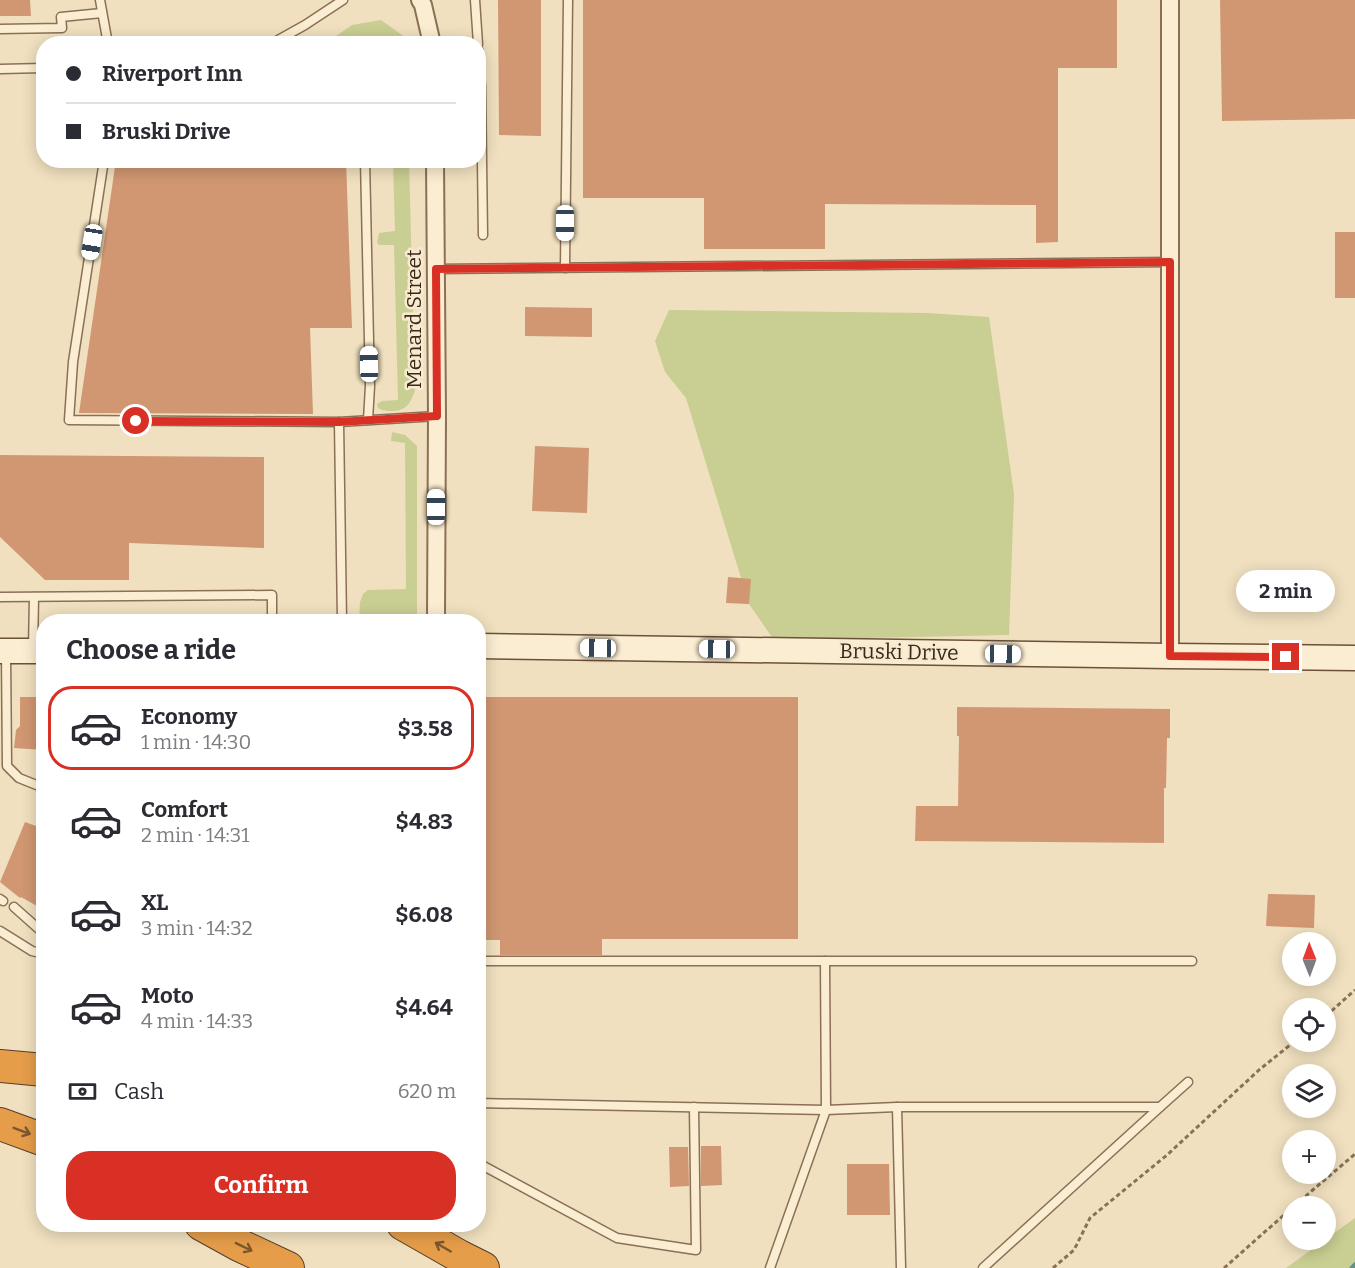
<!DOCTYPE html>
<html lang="en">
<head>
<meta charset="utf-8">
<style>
	body { margin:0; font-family:Bitter,serif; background:#f7f7f7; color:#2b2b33; height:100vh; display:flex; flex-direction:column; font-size:22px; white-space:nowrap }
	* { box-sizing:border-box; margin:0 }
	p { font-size:20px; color:#7c7c81 }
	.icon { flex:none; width:33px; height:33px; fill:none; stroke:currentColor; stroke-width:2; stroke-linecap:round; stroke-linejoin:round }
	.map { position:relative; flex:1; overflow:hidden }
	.sheet { position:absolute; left:36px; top:614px; width:450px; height:618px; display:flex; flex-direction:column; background:#fff; border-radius:24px; box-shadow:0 3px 15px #0003 }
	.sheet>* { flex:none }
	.hud { position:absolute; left:36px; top:36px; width:450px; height:132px; border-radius:24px; box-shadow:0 3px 15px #0003; display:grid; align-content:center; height:132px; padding:0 30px; background:#fff }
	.needle { width:39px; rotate:359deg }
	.controls { position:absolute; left:1282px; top:932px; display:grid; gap:12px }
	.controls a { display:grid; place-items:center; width:54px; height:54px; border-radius:50%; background:#fff; box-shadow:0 3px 15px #0003; font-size:30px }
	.end { position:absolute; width:27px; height:27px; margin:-14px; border:8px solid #d93025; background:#fff; box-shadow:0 0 0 3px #fff }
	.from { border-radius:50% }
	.bubble { position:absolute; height:42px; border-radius:21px; background:#fff; box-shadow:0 3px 15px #0003; font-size:20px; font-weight:700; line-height:42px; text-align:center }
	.car { position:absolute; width:18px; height:36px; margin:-18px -9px; border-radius:8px; box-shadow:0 0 4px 2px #0007; background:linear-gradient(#fff 24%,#345 0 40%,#fff 0 76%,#345 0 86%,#fff 0) }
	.hud b { display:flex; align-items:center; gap:21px; height:57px; font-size:22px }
	.hud b+b { border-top:2px solid #e1e1e2 }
	.hud i { width:15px; height:15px; background:#2b2b33 }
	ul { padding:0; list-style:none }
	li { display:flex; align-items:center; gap:18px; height:84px; margin:0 12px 9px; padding:0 18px; border:3px solid transparent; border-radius:24px }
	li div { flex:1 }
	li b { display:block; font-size:22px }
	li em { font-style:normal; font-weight:700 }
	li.current { border-color:#d93025 }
	li>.icon { width:54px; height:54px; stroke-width:1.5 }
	h2 { padding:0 30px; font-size:27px; line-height:72px }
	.pay { display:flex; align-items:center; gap:15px; height:66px; padding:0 30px; font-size:22px }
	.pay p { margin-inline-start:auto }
	.cta { display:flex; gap:12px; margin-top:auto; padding:12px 30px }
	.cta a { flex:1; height:69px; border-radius:24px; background:#d93025; color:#fff; font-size:24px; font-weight:700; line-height:69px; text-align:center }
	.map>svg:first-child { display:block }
</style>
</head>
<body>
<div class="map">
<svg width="1355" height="1268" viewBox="0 0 1355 1268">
	<rect width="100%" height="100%" fill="#f0e0bf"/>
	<!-- green -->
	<g fill="#c9ce92">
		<polygon points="381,20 406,38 407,43 326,43 352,25"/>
		<path d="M 393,161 L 409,161 L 415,390 C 411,403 406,411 392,411 C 386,411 383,411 378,408 L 377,404 L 382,401 L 398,400 L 394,245 L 380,245 L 377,243 L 379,233 L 395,231 Z"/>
		<polygon points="669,310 927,313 989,317 1014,494 1009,635 774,640 749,604 686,398 665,372 655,341"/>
		<polygon points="392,432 405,435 417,446 417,621 359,621 360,602 363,594 368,590 406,589 405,443 391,441"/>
		<polygon points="1355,1218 1355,1268 1286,1268"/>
	</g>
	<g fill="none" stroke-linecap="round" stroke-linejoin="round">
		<!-- stream -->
		<polyline stroke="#699085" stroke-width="5" points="1352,1268 1355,1265"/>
	</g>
	<!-- building -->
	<g fill="#d09772">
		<polygon points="0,0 30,0 31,16 0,16"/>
		<polygon points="498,0 541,0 541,136 499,135"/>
		<polygon points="583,0 1117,0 1117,68 1058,68 1058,242 1036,243 1036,205 825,204 825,249 704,249 704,198 583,198"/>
		<polygon points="1220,0 1355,0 1355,119 1222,121"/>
		<polygon points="116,160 346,160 352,328 310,328 313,414 79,413"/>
		<rect x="1335" y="232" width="20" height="66"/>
		<polygon points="525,307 592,308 592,337 525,336"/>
		<polygon points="535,446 589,448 587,513 532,511"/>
		<polygon points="0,455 264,457 264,548 129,543 129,580 45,580 0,537"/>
		<polygon points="728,577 751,579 749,604 726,603"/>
		<polygon points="20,697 44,697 44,750 14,748 16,730 20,726"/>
		<polygon points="478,697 798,697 798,939 602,939 602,955 500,955 500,940 478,940"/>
		<polygon points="957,707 1170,709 1170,738 1167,738 1166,788 1164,788 1164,843 915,841 916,806 958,806 959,736 957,736"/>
		<polygon points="25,822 44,829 44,910 21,897 20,898 0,882"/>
		<polygon points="1268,894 1315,895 1314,928 1266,926"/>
		<polygon points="701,1146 721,1146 722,1185 701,1186"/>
		<polygon points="669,1147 688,1147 689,1186 670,1187"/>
		<polygon points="847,1164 889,1164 890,1215 847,1215"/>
	</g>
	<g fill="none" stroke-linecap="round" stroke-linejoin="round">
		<defs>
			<g id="lane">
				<polyline points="100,0 108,44"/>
				<polyline points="475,0 478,44"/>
				<polyline points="0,29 62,28 61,17 102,13"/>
				<polyline points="271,44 305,25 343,0"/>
				<polyline points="478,49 481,87 483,235"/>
				<polyline points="0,69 44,68"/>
				<polyline points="104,160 73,362 69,420 339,422 437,416"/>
				<polyline points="365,160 370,386 368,420"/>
				<polyline points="565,268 568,0"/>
				<polyline points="436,269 1170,262"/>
				<polyline points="339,422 342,621"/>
				<polyline points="0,597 272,595 272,621"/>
				<polyline points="33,650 34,597"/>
				<polyline points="6,652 7,766 19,778 44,788"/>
				<polyline points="0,899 3,901"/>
				<polyline points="14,907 41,931 44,941"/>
				<polyline points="0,931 32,951 44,954"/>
				<polyline points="478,961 1192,961"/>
				<polyline points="478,1103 826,1110 897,1107 1160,1107 1188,1082"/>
				<polyline points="897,1107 901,1268"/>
				<polyline points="478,1163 617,1238 696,1250 694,1107"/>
				<polyline points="770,1268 826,1110 825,961"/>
				<polyline points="983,1268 1160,1107"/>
			</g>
			<g id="street">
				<polyline points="420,0 423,5 432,44"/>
				<polyline points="435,160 437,416 436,621"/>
				<polyline points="1170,656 1170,0"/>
			</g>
			<g id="secondary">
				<polyline points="478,646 1170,656 1355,658"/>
				<polyline points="0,651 44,651"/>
			</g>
			<g id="highway">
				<polyline points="0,1066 44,1070"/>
				<polyline points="0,1124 44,1140"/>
				<polyline points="201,1224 239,1245 288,1268"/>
				<polyline points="403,1224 459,1256 483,1268"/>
			</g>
		</defs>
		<!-- lane casing -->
		<use href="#lane" stroke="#8a7056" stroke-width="11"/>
		<!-- street casing -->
		<use href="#street" stroke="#8a7056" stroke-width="20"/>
		<!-- secondary casing -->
		<use href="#secondary" stroke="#6b513a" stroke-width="27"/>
		<!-- highway casing -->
		<use href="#highway" stroke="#573e2b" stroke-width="34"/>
		<!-- path -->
		<g stroke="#8a7056" stroke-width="3" stroke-dasharray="4.5 3" stroke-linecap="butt">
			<polyline points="1326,1016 1355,990"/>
			<polyline points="1294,1206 1355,1154"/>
			<polyline points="1053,1268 1074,1250 1090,1218 1167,1155 1259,1070 1295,1041"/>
			<polyline points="1224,1268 1293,1207"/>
		</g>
		<!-- lane -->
		<use href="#lane" stroke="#fbedd2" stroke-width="8"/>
		<!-- street -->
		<use href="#street" stroke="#fbedd2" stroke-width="16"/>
		<!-- secondary -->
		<use href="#secondary" stroke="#fbedd2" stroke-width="24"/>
		<!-- highway -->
		<use href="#highway" stroke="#e59d4a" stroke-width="32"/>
	</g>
	<!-- one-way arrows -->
	<defs><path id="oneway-shaft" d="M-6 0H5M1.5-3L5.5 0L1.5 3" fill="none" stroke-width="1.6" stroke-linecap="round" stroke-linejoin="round" transform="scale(1.5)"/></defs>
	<g stroke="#7d572e">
		<use href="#oneway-shaft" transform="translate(22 1131) rotate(21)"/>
		<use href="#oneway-shaft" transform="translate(244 1247) rotate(26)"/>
		<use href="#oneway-shaft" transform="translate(443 1247) rotate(-150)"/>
	</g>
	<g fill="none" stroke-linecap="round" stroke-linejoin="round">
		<!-- route -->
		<polyline stroke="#d93025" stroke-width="8" points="136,421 339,422 437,416 436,269 1170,262 1170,656 1286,657"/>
	</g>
	<g text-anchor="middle" stroke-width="5" stroke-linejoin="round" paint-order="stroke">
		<!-- street labels -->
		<g font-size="21" fill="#38291c" stroke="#f7eacf">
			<text transform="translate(414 319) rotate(-90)" y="7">Menard Street</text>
			<text transform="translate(899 652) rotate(1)" y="7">Bruski Drive</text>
		</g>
	</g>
</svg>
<div class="controls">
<a><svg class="needle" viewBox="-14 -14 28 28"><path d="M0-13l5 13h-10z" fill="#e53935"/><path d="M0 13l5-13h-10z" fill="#7c7c81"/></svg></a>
<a><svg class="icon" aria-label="locate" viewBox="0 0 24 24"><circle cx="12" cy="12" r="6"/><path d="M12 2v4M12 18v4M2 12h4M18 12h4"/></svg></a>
<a><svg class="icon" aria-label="layers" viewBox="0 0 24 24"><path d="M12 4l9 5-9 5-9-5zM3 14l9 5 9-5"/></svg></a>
<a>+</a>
<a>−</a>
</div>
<i class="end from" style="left:136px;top:421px"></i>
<i class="end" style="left:1286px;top:657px"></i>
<div class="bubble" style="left:1236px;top:570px;width:99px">2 min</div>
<i class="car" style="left:565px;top:223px;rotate:180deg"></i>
<i class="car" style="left:92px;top:242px;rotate:189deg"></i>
<i class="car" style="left:369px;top:364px;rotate:359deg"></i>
<i class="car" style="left:436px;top:507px;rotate:0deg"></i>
<i class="car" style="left:598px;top:648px;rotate:271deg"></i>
<i class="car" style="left:717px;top:649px;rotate:271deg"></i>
<i class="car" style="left:1003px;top:654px;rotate:91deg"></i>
<div class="hud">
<b><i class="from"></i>Riverport Inn</b>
<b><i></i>Bruski Drive</b>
</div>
<section class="sheet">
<h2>Choose a ride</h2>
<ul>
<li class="current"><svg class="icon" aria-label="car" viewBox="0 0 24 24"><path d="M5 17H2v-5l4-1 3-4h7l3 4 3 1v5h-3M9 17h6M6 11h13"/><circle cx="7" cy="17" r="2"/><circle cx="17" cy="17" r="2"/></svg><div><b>Economy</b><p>1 min · 14:30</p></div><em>$3.58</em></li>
<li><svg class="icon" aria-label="car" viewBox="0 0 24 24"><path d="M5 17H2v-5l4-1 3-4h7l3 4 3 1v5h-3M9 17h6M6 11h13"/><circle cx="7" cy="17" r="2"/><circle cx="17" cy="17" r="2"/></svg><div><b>Comfort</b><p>2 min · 14:31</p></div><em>$4.83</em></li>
<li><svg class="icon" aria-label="car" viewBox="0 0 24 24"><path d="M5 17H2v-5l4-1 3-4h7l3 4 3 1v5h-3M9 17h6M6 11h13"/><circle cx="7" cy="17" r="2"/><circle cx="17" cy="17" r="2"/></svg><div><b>XL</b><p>3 min · 14:32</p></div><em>$6.08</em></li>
<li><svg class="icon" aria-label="car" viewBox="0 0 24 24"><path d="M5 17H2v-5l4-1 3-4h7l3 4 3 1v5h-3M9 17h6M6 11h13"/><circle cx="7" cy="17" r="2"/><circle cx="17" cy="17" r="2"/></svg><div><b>Moto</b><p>4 min · 14:33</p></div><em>$4.64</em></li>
</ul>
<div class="pay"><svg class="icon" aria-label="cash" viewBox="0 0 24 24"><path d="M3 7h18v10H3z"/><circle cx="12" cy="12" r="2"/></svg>Cash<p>620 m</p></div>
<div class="cta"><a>Confirm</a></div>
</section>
</div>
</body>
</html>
